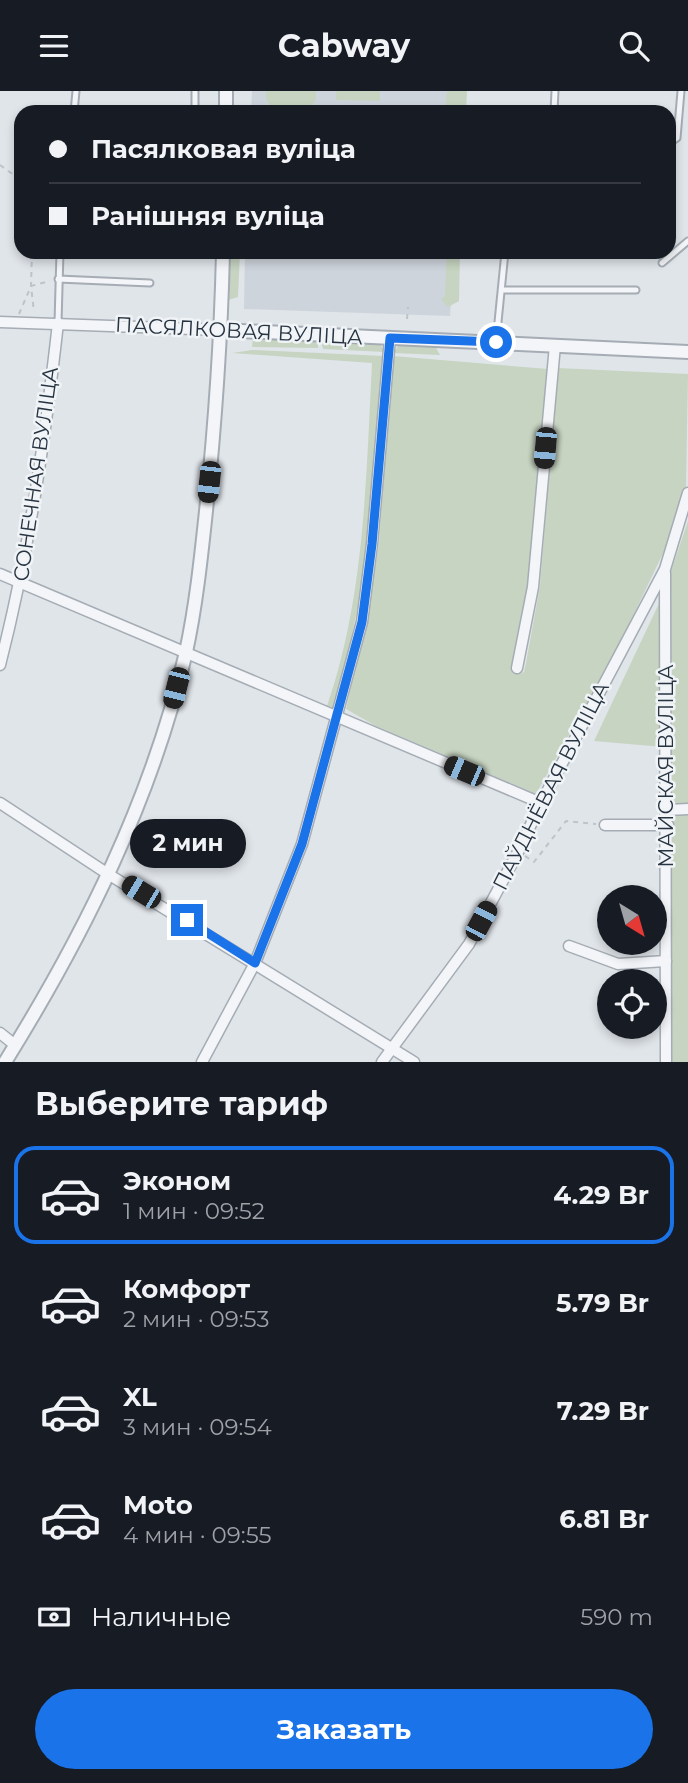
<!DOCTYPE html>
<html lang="ru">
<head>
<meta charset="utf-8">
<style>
	body { margin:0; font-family:Montserrat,sans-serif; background:#20242c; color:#f1f3f6; height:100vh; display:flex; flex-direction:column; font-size:26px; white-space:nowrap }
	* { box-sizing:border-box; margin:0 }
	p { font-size:23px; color:#9ea1a6 }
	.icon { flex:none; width:38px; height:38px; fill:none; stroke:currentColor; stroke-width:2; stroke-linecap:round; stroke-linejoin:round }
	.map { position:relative; height:971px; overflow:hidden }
	.sheet { display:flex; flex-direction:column; background:#171b24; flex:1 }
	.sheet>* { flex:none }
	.hud { position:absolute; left:14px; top:14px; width:662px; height:154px; border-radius:21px; box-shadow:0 4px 10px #0003; display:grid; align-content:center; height:154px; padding:0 35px; background:#171b24 }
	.needle { width:46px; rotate:143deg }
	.buttons { position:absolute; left:597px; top:794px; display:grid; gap:14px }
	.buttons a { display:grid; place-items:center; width:70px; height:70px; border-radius:50%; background:#171b24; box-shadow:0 4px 10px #0003; font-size:35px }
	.end { position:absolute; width:32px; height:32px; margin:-16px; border:9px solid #1a73e8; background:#fff; box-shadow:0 0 0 4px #fff }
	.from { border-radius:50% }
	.bubble { position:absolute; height:49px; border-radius:24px; background:#171b24; box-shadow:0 4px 10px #0003; font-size:23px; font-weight:700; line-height:49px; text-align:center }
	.car { position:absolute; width:21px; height:42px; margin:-21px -10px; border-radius:9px; box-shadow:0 0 5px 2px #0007; background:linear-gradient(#222 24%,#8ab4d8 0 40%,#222 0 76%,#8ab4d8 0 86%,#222 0) }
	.hud b { display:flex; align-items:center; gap:24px; height:66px; font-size:26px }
	.hud b+b { border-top:2px solid #363941 }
	.hud i { width:18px; height:18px; background:#f1f3f6 }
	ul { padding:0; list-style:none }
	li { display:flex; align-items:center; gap:21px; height:98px; margin:0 14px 10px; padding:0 21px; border:4px solid transparent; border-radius:21px }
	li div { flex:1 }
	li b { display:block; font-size:26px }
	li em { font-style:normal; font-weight:700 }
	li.on { border-color:#1a73e8 }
	li>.icon { width:63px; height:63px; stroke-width:1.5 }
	h2 { padding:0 35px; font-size:32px; line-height:84px }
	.pay { display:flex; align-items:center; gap:18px; height:77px; padding:0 35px; font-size:26px }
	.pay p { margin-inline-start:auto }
	.button { display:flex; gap:14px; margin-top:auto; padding:14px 35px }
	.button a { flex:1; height:80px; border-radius:42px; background:#1a73e8; color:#fff; font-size:28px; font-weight:700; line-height:80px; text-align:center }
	header { display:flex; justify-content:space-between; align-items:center; height:91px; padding:0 35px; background:#171b24; font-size:32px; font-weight:700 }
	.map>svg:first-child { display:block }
</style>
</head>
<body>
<header><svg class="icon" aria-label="menu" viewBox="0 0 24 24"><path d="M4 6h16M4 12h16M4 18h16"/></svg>Cabway<svg class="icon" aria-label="search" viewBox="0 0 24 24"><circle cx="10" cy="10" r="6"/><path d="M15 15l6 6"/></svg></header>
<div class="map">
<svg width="688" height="971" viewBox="0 0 688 971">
	<rect width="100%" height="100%" fill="#e0e5ea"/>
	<!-- built -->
	<g fill="#ced4dc">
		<polygon points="252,0 462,0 461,21 251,21"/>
		<polygon points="245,161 454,161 450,225 244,218"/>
	</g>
	<!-- green -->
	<g fill="#c7d4c1">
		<polygon points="266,0 316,0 316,9 307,21 275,21 266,8"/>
		<polygon points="336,0 380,0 380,10 336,9"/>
		<polygon points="447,0 467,0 466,21 445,21"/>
		<polygon points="229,161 240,161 238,206 228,209"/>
		<polygon points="447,161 460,161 459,210 448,216 441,208 445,205"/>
		<polygon points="253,247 318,250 318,257 252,256"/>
		<polygon points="321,250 380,253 385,261 323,258"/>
		<polygon points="399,254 435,255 440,264 393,262"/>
		<path d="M 252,259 L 384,265 L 362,497 L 338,608 L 333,617 L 327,615 C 365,505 366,387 372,272 L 232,262 Z"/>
		<polygon points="393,265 548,278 528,495 512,577 520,583 524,581 526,572 540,495 558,277 688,283 686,396 667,454 618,556 536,703 376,635 346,618 370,513 379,452"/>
		<polygon points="688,430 688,971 662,971 663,656 594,650 663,504"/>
	</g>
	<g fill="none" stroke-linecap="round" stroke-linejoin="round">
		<defs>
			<g id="service">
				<polyline points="74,21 76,0"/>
				<polyline points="195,21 195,0"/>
				<polyline points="554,21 555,0"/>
				<polyline points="668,53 677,47 681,0"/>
				<polyline points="662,172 688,150"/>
				<polyline points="58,188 150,192"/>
				<polyline points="504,199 636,199"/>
				<polyline points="58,232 60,161"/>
				<polyline points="496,251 505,161"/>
			</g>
			<g id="minor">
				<polyline points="0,231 221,239"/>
				<polyline points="665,482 666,971"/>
				<polyline points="0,483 541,712"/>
				<path d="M 0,574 C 29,461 45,348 58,232"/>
				<polyline points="517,577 533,496 555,254"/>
				<polyline points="0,712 108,783 414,971"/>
				<polyline points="668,719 688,718"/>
				<polyline points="605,734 668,734"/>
				<polyline points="569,855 618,873 666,870"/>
				<polyline points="0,942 15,954"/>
				<polyline points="202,971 255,872 302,753 362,531 372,453 390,247"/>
				<polyline points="382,971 469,853 518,761 541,712 665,478 688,402"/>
			</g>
			<g id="tertiary">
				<polyline points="226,21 226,0"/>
				<polyline points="221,239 688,261"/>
				<path d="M 5,971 C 84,844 152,708 186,561 C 196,515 201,467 206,420 C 215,334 221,248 223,161"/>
			</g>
		</defs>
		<!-- service casing -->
		<use href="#service" stroke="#a5acb4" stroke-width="9"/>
		<!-- minor casing -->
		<use href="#minor" stroke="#a5acb4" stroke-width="13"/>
		<!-- tertiary casing -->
		<use href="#tertiary" stroke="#a5acb4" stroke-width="16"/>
		<!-- path -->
		<g stroke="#bec3c9" stroke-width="2" stroke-dasharray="5 5" stroke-linecap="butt">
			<polyline points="0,74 21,89"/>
			<polyline points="32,161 31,195 34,221"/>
			<polyline points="19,223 31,195 50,190"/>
			<polyline points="407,228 408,216"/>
			<polyline points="525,765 534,771 566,730 596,733"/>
		</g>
		<!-- service -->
		<use href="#service" stroke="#f3f5f8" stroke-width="5"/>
		<!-- minor -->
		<use href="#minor" stroke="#f3f5f8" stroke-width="10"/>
		<!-- tertiary -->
		<use href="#tertiary" stroke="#f3f5f8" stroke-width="12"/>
	</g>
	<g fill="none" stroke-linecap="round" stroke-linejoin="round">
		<!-- route -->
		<polyline stroke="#1a73e8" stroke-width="9" points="187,829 255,872 302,753 362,531 372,453 390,247 496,251"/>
	</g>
	<g text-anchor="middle" stroke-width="5" stroke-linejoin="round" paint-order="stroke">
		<!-- street labels -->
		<g font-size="21" fill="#283442" stroke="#f0f4f7">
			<text transform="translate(239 240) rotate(3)" y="7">ПАСЯЛКОВАЯ ВУЛІЦА</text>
			<text transform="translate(36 383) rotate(-82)" y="7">СОНЕЧНАЯ ВУЛІЦА</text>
			<text transform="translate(666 675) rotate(-90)" y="7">МАЙСКАЯ ВУЛІЦА</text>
			<text transform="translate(551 695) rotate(-63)" y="7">ПАЎДНЁВАЯ ВУЛІЦА</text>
		</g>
	</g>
</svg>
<div class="buttons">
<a><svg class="needle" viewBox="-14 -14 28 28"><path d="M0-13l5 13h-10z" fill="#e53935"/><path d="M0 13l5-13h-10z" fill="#9ea1a6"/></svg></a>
<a><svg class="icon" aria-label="locate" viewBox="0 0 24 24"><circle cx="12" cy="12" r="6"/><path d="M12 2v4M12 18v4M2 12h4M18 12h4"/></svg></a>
</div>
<i class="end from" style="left:496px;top:251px"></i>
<i class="end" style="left:187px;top:829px"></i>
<div class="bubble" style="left:130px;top:728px;width:116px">2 мин</div>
<i class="car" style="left:545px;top:357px;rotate:185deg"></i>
<i class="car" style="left:209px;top:391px;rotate:186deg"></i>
<i class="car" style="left:176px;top:597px;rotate:194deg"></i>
<i class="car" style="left:464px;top:680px;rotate:293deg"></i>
<i class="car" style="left:141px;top:801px;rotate:301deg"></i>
<i class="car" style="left:481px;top:830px;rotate:28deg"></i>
<div class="hud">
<b><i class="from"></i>Пасялковая вуліца</b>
<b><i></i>Ранішняя вуліца</b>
</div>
</div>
<section class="sheet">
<h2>Выберите тариф</h2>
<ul>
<li class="on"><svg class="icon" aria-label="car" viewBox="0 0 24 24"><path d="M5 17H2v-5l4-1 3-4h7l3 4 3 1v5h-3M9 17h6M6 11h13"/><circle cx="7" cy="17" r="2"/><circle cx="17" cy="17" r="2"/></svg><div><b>Эконом</b><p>1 мин · 09:52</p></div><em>4.29 Br</em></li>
<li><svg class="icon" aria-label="car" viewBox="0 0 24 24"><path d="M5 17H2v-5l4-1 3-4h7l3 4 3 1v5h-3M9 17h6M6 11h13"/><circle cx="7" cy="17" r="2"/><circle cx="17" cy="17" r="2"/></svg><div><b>Комфорт</b><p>2 мин · 09:53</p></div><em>5.79 Br</em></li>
<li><svg class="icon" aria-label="car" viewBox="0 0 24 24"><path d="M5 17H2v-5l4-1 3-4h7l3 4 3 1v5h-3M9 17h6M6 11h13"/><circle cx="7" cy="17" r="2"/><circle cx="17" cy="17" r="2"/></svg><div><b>XL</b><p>3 мин · 09:54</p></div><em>7.29 Br</em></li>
<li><svg class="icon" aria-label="car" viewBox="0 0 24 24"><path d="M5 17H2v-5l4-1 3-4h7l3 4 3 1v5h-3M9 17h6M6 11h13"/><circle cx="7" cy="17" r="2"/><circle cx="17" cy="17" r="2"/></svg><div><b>Moto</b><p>4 мин · 09:55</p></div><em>6.81 Br</em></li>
</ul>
<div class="pay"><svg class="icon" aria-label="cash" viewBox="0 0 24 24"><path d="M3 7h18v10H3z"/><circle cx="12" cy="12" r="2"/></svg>Наличные<p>590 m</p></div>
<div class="button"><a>Заказать</a></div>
</section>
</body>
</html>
